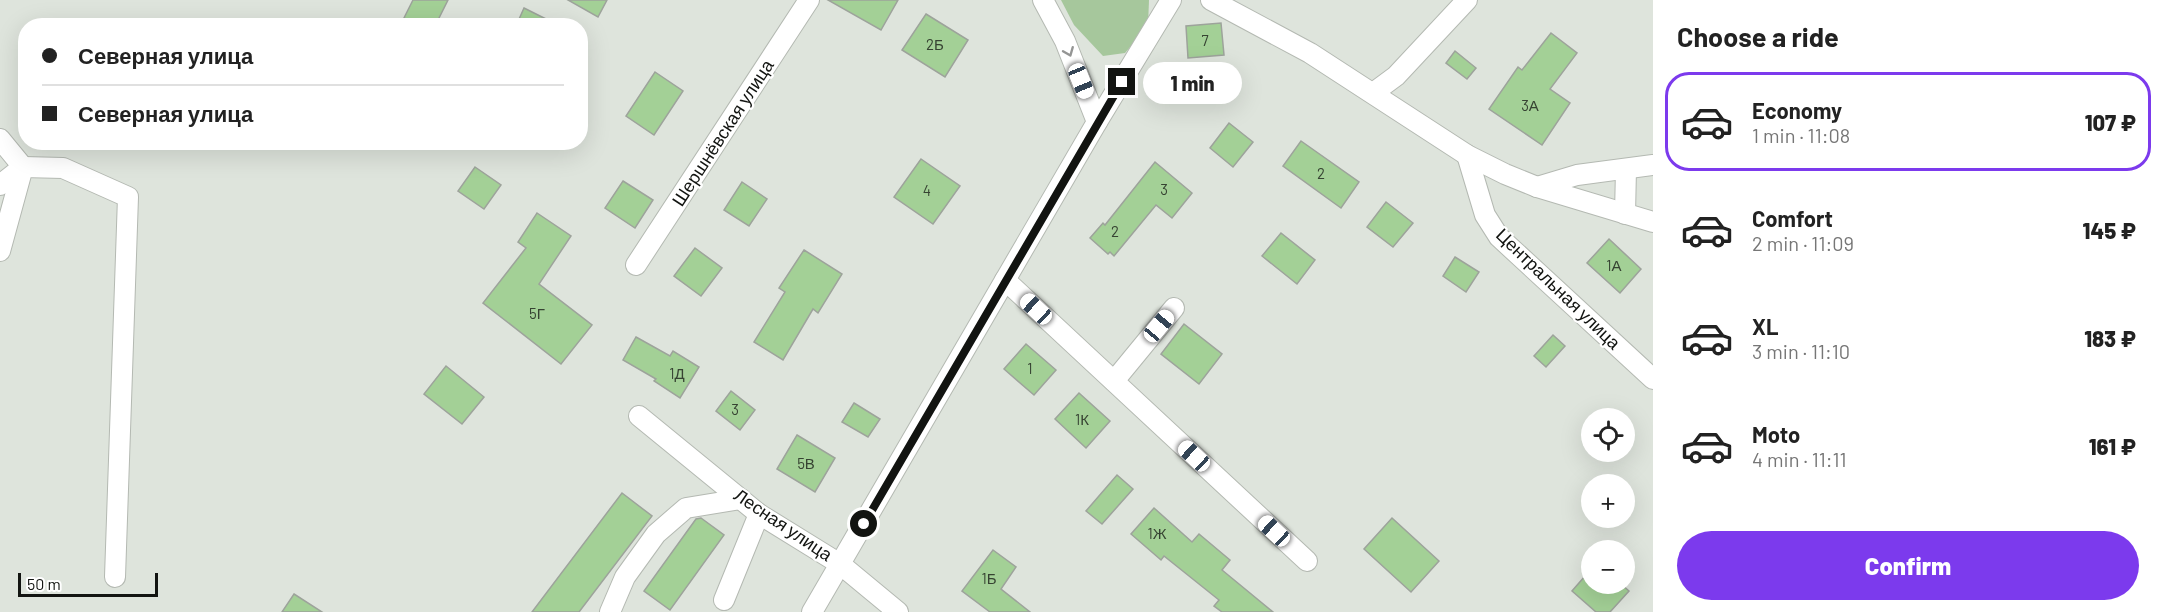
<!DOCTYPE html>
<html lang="en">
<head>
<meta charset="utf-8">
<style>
	body { margin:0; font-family:Barlow,sans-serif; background:#f2f2f2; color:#222; height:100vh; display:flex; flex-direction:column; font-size:22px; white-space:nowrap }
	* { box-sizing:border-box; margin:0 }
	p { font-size:20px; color:#767676 }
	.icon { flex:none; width:33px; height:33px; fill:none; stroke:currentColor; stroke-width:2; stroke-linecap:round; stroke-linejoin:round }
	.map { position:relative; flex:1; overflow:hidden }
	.side { display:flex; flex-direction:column; background:#fff; width:510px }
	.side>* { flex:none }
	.top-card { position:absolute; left:18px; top:18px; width:570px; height:132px; border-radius:24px; box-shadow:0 6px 24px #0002; display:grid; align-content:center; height:132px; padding:0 24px; background:#fff }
	.fabs { position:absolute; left:1581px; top:408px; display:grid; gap:12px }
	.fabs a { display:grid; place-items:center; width:54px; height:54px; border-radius:50%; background:#fff; box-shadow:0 6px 24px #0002; font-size:30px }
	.scale { position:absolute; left:18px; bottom:15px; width:140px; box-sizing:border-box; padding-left:6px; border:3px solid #121411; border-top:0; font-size:16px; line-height:21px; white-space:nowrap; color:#121411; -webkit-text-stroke:4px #fff; paint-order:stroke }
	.end { position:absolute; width:27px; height:27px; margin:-14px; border:8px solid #121411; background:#fff; box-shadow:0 0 0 3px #fff }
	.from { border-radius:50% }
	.bubble { position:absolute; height:42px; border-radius:21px; background:#fff; box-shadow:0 6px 24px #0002; font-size:20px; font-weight:800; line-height:42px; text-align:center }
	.car { position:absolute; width:18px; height:36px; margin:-18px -9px; border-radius:8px; box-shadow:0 0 4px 2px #0007; background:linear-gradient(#fff 24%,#345 0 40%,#fff 0 76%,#345 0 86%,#fff 0) }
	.top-card b { display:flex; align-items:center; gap:21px; height:57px; font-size:22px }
	.top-card b+b { border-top:2px solid #e0e0e0 }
	.top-card i { width:15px; height:15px; background:#222 }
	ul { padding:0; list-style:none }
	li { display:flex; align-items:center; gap:18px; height:99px; margin:0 12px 9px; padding:0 12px; border:3px solid transparent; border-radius:24px }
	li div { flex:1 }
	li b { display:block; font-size:22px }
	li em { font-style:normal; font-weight:800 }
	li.selected { border-color:#7c3aed }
	li>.icon { width:54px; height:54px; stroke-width:1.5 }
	h2 { padding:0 24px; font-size:27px; line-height:72px }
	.cta { display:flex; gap:12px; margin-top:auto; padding:12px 24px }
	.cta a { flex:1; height:69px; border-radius:36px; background:#7c3aed; color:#fff; font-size:24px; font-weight:800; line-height:69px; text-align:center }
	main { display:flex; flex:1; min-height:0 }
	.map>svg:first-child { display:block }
</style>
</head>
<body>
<main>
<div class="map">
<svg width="1653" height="612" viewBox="0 0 1653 612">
	<rect width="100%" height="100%" fill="#dee4dc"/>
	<!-- green -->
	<polygon fill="#a6c79c" points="1061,0 1149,0 1148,26 1125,53 1103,56 1074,25"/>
	<!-- building -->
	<g fill="#a3d096" stroke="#9da39b" stroke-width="1.5">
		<polygon points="413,0 448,0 435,26 417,26 404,18"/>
		<polygon points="568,0 607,0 598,17"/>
		<polygon points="828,0 898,0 881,30"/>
		<polygon points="524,8 560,26 516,26"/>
		<polygon points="926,14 968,40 945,77 902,50"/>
		<polygon points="1221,23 1224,55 1188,58 1186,26"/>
		<polygon points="1551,33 1577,53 1550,89 1570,103 1542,145 1489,109 1518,67 1522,70"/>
		<polygon points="1455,51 1476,68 1467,79 1446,63"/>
		<polygon points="655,72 683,91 654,135 626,116"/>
		<polygon points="1229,123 1253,142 1233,167 1210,148"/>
		<polygon points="1301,141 1359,182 1341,208 1283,166"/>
		<polygon points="921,159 960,186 933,224 894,197"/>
		<polygon points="1155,162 1192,193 1172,218 1156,205 1114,256 1110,252 1108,254 1090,238 1103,223 1105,225"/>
		<polygon points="475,167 501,185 484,209 458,191"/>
		<polygon points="623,181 653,200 635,228 605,208"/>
		<polygon points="742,182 767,199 749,226 724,210"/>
		<polygon points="1386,202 1413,223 1393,247 1367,227"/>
		<polygon points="537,213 571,236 539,284 592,325 561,364 483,303 526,248 518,242"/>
		<polygon points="1281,233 1315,260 1297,284 1262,256"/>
		<polygon points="1609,239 1641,269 1620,293 1587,263"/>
		<polygon points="695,248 722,268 701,296 674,276"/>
		<polygon points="804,250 842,274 818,313 813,309 783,360 754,342 785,292 779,288"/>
		<polygon points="1455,257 1479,272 1466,292 1443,276"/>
		<polygon points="1184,324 1222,354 1199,384 1161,354"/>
		<polygon points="1553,335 1565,346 1546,367 1534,356"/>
		<polygon points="636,337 670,356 673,351 699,367 680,398 654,381 656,379 623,360"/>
		<polygon points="1026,344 1056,370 1034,395 1004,369"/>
		<polygon points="446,366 484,397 462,424 424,394"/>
		<polygon points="731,391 755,410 740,430 716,411"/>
		<polygon points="1079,393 1110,421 1086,448 1055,419"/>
		<polygon points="854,403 880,419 868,437 842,422"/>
		<polygon points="797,435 835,458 815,492 777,469"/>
		<polygon points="1117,475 1133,489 1102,524 1086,511"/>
		<polygon points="622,493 652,516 579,612 532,612"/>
		<polygon points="1154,508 1192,542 1199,534 1230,560 1222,570 1273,612 1222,612 1214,606 1219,600 1164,556 1161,560 1131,534"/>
		<polygon points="701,518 724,535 670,610 644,591 696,519"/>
		<polygon points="1392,518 1439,561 1411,592 1364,549"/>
		<polygon points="993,550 1016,567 1001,589 1030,612 990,612 962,591"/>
		<polygon points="1592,568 1592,584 1621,584 1629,591 1610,612 1596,612 1572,591"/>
		<polygon points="294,594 322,612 282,612"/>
	</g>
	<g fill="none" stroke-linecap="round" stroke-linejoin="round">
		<defs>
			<g id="minor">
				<polyline points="1043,0 1065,41 1097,122"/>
				<polyline points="1211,0 1310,53 1467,155 1505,174 1537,187 1653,222"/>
				<polyline points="1373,93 1396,76 1467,0"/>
				<polyline points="0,139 23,167 0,185"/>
				<polyline points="1467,155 1485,215 1499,237 1653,379"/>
				<polyline points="1537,187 1577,175 1653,165"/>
				<polyline points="1625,214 1626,169"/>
				<polyline points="0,251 23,167 63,168 128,197 115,577"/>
				<polyline points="636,265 809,0"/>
				<polyline points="1005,280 1307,561"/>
				<polyline points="1114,381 1174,308"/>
				<polyline points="639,416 759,514 840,564 898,612"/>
				<polyline points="724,600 759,514"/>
				<polyline points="610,612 625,577 656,534 686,508 741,499"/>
				<polyline points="812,612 1097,122 1171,0"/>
			</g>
		</defs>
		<!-- minor casing -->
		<use href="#minor" stroke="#b4b9b2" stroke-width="22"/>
		<!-- minor -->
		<use href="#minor" stroke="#fff" stroke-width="20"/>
	</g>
	<!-- one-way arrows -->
	<defs><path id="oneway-chevron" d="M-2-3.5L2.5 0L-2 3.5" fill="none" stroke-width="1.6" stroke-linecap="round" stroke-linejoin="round" transform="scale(1.5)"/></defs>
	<use stroke="#949594" href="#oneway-chevron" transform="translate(1069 52) rotate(68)"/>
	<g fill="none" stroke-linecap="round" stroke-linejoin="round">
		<!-- route -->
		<polyline stroke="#121411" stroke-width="8" points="864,524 1122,82"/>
	</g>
	<g text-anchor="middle" stroke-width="4.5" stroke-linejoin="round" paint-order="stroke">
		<!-- number labels -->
		<g font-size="15" fill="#364332">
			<text x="1205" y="46">7</text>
			<text x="935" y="50">2Б</text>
			<text x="1530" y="111">3А</text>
			<text x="1321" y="179">2</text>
			<text x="1164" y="195">3</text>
			<text x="927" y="196">4</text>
			<text x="1115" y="237">2</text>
			<text x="1614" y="271">1А</text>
			<text x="537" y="319">5Г</text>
			<text x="1030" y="374">1</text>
			<text x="677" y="379">1Д</text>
			<text x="735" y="415">3</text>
			<text x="1082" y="425">1К</text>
			<text x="806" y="469">5В</text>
			<text x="1157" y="539">1Ж</text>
			<text x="989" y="584">1Б</text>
		</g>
		<!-- street labels -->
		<g font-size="18" fill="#121411" stroke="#fff">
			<text transform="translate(723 133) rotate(-57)" y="6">Шершнёвская улица</text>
			<text transform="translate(1558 289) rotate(44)" y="6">Центральная улица</text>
			<text transform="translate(783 525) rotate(34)" y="6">Лесная улица</text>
		</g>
	</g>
</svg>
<div class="fabs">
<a><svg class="icon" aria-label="locate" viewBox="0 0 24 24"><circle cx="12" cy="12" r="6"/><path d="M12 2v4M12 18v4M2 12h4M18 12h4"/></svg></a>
<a>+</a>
<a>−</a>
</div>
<div class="scale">50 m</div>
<i class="end from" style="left:864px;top:524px"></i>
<i class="end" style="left:1122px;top:82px"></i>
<div class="bubble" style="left:1143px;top:62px;width:99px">1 min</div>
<i class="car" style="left:1081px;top:81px;rotate:158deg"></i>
<i class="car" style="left:1036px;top:309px;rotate:313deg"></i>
<i class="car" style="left:1159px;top:326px;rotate:40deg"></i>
<i class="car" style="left:1194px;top:456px;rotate:313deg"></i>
<i class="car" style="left:1274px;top:531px;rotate:313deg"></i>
<div class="top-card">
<b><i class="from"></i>Северная улица</b>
<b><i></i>Северная улица</b>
</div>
</div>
<section class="side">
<h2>Choose a ride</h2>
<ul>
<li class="selected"><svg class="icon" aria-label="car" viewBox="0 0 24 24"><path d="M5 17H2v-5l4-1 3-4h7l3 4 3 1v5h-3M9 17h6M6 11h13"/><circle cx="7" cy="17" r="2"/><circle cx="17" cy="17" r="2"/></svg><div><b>Economy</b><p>1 min · 11:08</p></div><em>107 ₽</em></li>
<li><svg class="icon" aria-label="car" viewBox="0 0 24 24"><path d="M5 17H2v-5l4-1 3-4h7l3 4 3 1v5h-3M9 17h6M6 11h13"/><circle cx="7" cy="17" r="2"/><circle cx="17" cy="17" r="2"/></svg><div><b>Comfort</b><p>2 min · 11:09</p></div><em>145 ₽</em></li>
<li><svg class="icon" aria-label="car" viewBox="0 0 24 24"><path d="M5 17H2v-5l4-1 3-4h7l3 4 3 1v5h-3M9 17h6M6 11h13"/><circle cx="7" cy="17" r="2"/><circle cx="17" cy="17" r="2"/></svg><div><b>XL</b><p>3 min · 11:10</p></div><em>183 ₽</em></li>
<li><svg class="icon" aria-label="car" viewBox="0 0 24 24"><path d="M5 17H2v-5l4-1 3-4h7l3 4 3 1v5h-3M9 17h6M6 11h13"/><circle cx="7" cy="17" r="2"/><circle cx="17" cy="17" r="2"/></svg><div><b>Moto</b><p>4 min · 11:11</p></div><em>161 ₽</em></li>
</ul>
<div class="cta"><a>Confirm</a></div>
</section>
</main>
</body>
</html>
